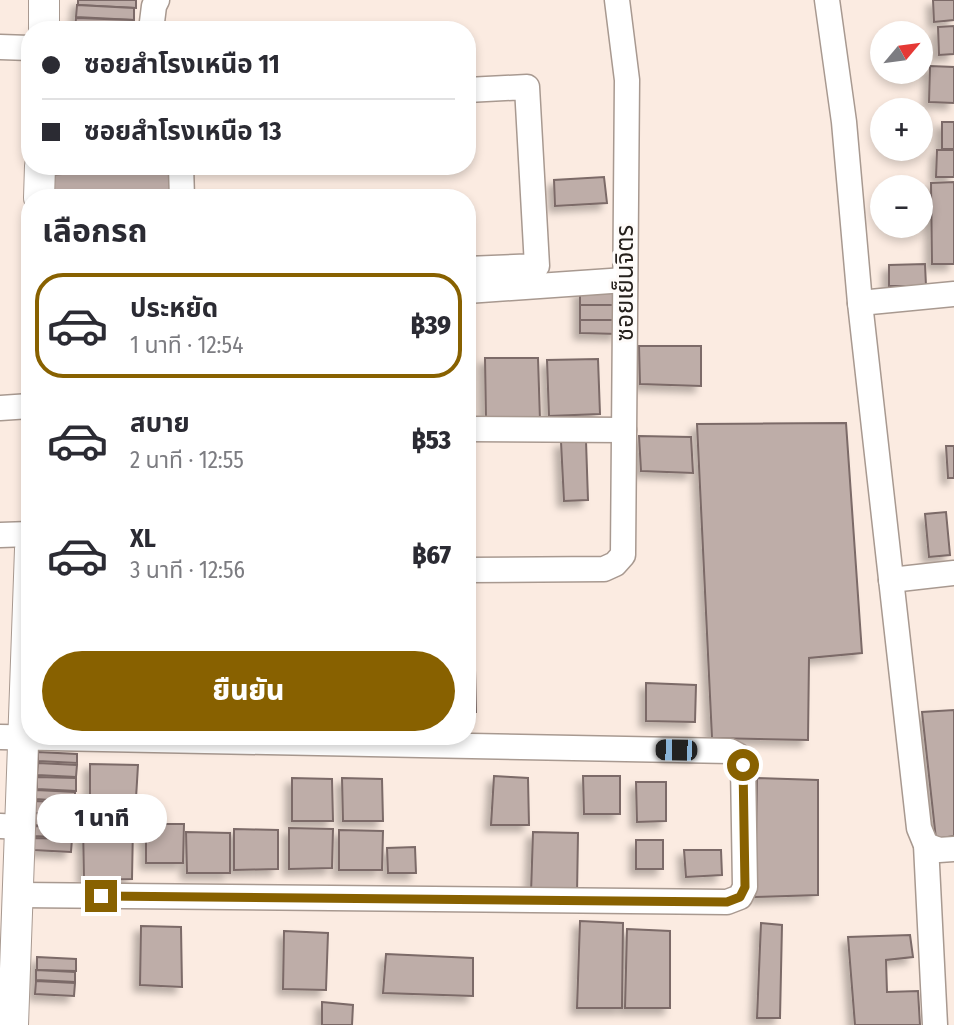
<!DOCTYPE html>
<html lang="th">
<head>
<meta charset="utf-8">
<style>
	body { margin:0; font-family:"Fira Sans Condensed","Noto Sans Thai",sans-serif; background:#f7f7f7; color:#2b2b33; height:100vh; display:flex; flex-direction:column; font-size:26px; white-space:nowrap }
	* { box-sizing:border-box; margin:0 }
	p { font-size:23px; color:#7c7c81 }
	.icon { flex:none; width:38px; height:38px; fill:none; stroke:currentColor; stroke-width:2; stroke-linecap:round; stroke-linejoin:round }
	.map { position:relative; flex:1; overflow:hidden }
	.details { position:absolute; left:21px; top:189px; width:455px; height:556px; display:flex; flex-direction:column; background:#fff; border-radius:28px; box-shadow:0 4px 10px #0003 }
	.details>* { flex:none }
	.guide { position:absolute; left:21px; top:21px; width:455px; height:154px; border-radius:28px; box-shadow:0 4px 10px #0003; display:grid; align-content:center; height:154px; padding:0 21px; background:#fff }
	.needle { width:46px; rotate:61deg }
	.tools { position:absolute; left:870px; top:21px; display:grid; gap:14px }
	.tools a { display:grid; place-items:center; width:63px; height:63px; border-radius:50%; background:#fff; box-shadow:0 4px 10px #0003; font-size:35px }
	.end { position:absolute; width:32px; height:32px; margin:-16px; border:9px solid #886100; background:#fff; box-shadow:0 0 0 4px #fff }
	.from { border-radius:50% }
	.bubble { position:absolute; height:49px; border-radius:24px; background:#fff; box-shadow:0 4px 10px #0003; font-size:23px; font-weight:800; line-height:49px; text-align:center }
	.car { position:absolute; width:21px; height:42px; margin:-21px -10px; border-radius:9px; box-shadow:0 0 5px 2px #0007; background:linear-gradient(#222 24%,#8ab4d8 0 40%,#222 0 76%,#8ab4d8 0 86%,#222 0) }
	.guide b { display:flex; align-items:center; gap:24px; height:66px; font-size:26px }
	.guide b+b { border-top:2px solid #e1e1e2 }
	.guide i { width:18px; height:18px; background:#2b2b33 }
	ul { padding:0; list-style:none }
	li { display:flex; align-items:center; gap:21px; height:105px; margin:0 14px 10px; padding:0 7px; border:4px solid transparent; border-radius:28px }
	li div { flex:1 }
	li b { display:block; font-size:26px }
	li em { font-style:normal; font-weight:800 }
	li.current { border-color:#886100 }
	li>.icon { width:63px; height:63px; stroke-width:1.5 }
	h2 { padding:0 21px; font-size:32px; line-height:84px }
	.action { display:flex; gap:14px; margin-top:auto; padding:14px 21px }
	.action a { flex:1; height:80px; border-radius:42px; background:#886100; color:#fff; font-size:28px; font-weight:800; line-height:80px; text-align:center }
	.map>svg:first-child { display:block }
</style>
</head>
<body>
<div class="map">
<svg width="954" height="1025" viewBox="0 0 954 1025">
	<defs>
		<filter id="shadow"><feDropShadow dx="-6" dy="6" stdDeviation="3.5" flood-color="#0004"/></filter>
	</defs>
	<rect width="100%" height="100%" fill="#fbebe1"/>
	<!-- building -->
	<g fill="#beada8" stroke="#7b6a67" stroke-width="2" filter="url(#shadow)">
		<polygon points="78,0 136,0 136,8 78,5"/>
		<polygon points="933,0 954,0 954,20 934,22"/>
		<polygon points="77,5 134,8 134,20 76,17"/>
		<polygon points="76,18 133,20 133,30 75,29"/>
		<polygon points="954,26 954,54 939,55 938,27"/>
		<polygon points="930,66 954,67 954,103 929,102"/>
		<rect x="942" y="122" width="12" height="27"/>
		<polygon points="937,150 954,150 954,177 936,177"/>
		<polygon points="171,168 171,198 44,198 44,175"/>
		<polygon points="604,177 607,203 555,206 554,180"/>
		<polygon points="954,182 954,264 932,264 931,183"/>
		<polygon points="925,264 926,286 889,286 889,265"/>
		<rect x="580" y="290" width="38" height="15"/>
		<rect x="580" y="305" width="38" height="15"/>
		<polygon points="580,320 618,320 618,334 580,333"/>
		<polygon points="467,345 473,345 471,415 467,415"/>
		<polygon points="639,346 701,346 701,386 640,384"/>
		<polygon points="485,358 538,358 540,420 486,419"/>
		<polygon points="598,359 600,414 549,416 547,360"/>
		<polygon points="846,423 862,653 809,658 808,740 712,738 697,424"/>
		<polygon points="639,436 691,437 693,473 641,471"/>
		<polygon points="586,441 588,500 564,501 561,442"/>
		<polygon points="946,446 954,446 954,478 948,478"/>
		<polygon points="946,512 950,555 929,557 925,514"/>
		<polygon points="467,670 475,670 476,712 467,712"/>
		<polygon points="646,683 696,685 695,722 646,721"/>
		<polygon points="954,710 954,836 936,839 922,712"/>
		<polygon points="38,752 77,754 77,763 38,761"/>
		<polygon points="38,763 77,765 76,777 37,775"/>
		<polygon points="90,764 138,765 135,815 90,815"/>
		<polygon points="494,776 528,778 529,825 491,825"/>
		<polygon points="583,776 620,776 620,814 584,814"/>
		<polygon points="37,777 76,778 76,791 37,789"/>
		<polygon points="292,778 332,779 333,821 292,821"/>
		<polygon points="342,778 382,779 383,821 343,821"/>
		<polygon points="757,778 818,780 818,895 755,897"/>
		<polygon points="636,782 666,782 666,821 637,822"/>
		<polygon points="36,790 75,792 75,802 36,799"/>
		<polygon points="36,801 75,803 74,815 35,813"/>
		<polygon points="35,813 74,815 73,828 34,825"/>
		<polygon points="146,824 184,824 183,863 146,863"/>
		<polygon points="34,826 73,829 72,838 33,836"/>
		<polygon points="83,826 133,826 132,879 84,880"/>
		<polygon points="289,828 333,829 332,868 289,869"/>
		<polygon points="234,829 278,830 278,869 234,870"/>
		<polygon points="339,830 383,831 382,870 339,870"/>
		<polygon points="186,832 230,833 230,873 187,873"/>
		<polygon points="533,832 578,833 577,895 531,893"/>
		<polygon points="33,838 72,839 71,852 33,850"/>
		<rect x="636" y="840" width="27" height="29"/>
		<polygon points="415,847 416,873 388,873 387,848"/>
		<polygon points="684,850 721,850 722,875 686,877"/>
		<polygon points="580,921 623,923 622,1008 577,1008"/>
		<polygon points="761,923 782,925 780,1018 757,1018"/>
		<polygon points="141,926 181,927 182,987 140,985"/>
		<polygon points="627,929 670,931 670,1008 625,1008"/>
		<polygon points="284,931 328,933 326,990 283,989"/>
		<polygon points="910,935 913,957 886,960 887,992 918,991 920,1025 855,1025 848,937"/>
		<polygon points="386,954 473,958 473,996 383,993"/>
		<polygon points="37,957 76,959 76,971 37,970"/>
		<polygon points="36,970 75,972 75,982 36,980"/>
		<polygon points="36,981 75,983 74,996 35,994"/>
		<polygon points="322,1002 353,1005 352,1025 322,1025"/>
	</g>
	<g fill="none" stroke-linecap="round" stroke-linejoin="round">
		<defs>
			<g id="minor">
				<polyline points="827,0 844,122 860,303 919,828 926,845 935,1025"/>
				<polyline points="151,30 154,6 157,0"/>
				<polyline points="0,47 30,48"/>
				<polyline points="467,90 527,87 537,266 467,269"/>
				<polyline points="181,166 182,198"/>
				<polyline points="467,291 625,280"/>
				<polyline points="860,303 954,294"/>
				<polyline points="0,408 30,406"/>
				<polyline points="467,429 624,430"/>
				<polyline points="0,535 30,534"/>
				<polyline points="467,570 604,569 615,564 623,555 627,80 617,0"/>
				<polyline points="891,580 954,573"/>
				<polyline points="0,737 730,751 739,756 743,765 745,887 740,897 727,902 19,895"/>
				<polyline points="0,826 22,827"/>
				<polyline points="926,845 939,850 954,849"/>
			</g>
			<g id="major">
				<polyline points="44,30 44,0"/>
				<polyline points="39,198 40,166"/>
				<polyline points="13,1025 30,549"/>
			</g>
		</defs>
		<!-- minor casing -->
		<use href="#minor" stroke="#a89990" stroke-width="27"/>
		<!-- major casing -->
		<use href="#major" stroke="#a89990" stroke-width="32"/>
		<!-- minor -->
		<use href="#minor" stroke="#fff" stroke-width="24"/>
		<!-- major -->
		<use href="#major" stroke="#fff" stroke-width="30"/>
	</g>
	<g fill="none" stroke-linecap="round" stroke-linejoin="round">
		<!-- route -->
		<polyline stroke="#886100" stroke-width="9" points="101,896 727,902 740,897 745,887 743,765"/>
	</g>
	<g text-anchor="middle" stroke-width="6" stroke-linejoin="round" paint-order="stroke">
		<!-- street labels -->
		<g font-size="24" fill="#241f1b" stroke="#fefbf9">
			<text transform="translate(625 283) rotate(-90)" y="8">ซอยเย็นจิตร</text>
		</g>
	</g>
</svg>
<div class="tools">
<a><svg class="needle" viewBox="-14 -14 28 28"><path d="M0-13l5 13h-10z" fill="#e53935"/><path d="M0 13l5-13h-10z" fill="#7c7c81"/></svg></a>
<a>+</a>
<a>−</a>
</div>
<i class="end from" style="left:743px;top:765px"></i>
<i class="end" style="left:101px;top:896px"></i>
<div class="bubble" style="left:37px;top:794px;width:130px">1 นาที</div>
<i class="car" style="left:676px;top:750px;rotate:271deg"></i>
<div class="guide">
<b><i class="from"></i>ซอยสำโรงเหนือ 11</b>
<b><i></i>ซอยสำโรงเหนือ 13</b>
</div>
<section class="details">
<h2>เลือกรถ</h2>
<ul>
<li class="current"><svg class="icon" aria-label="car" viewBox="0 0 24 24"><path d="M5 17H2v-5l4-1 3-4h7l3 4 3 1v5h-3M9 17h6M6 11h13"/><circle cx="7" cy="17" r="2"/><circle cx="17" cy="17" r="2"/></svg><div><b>ประหยัด</b><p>1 นาที · 12:54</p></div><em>฿39</em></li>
<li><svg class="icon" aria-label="car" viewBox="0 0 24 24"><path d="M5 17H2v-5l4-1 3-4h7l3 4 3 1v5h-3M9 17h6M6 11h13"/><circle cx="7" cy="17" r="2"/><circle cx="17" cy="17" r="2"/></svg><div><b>สบาย</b><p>2 นาที · 12:55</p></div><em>฿53</em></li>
<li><svg class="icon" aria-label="car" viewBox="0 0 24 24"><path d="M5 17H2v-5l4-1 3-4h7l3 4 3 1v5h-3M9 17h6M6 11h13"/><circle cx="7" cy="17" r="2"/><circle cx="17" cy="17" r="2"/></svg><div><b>XL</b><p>3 นาที · 12:56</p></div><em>฿67</em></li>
</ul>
<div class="action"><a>ยืนยัน</a></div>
</section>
</div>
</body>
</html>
